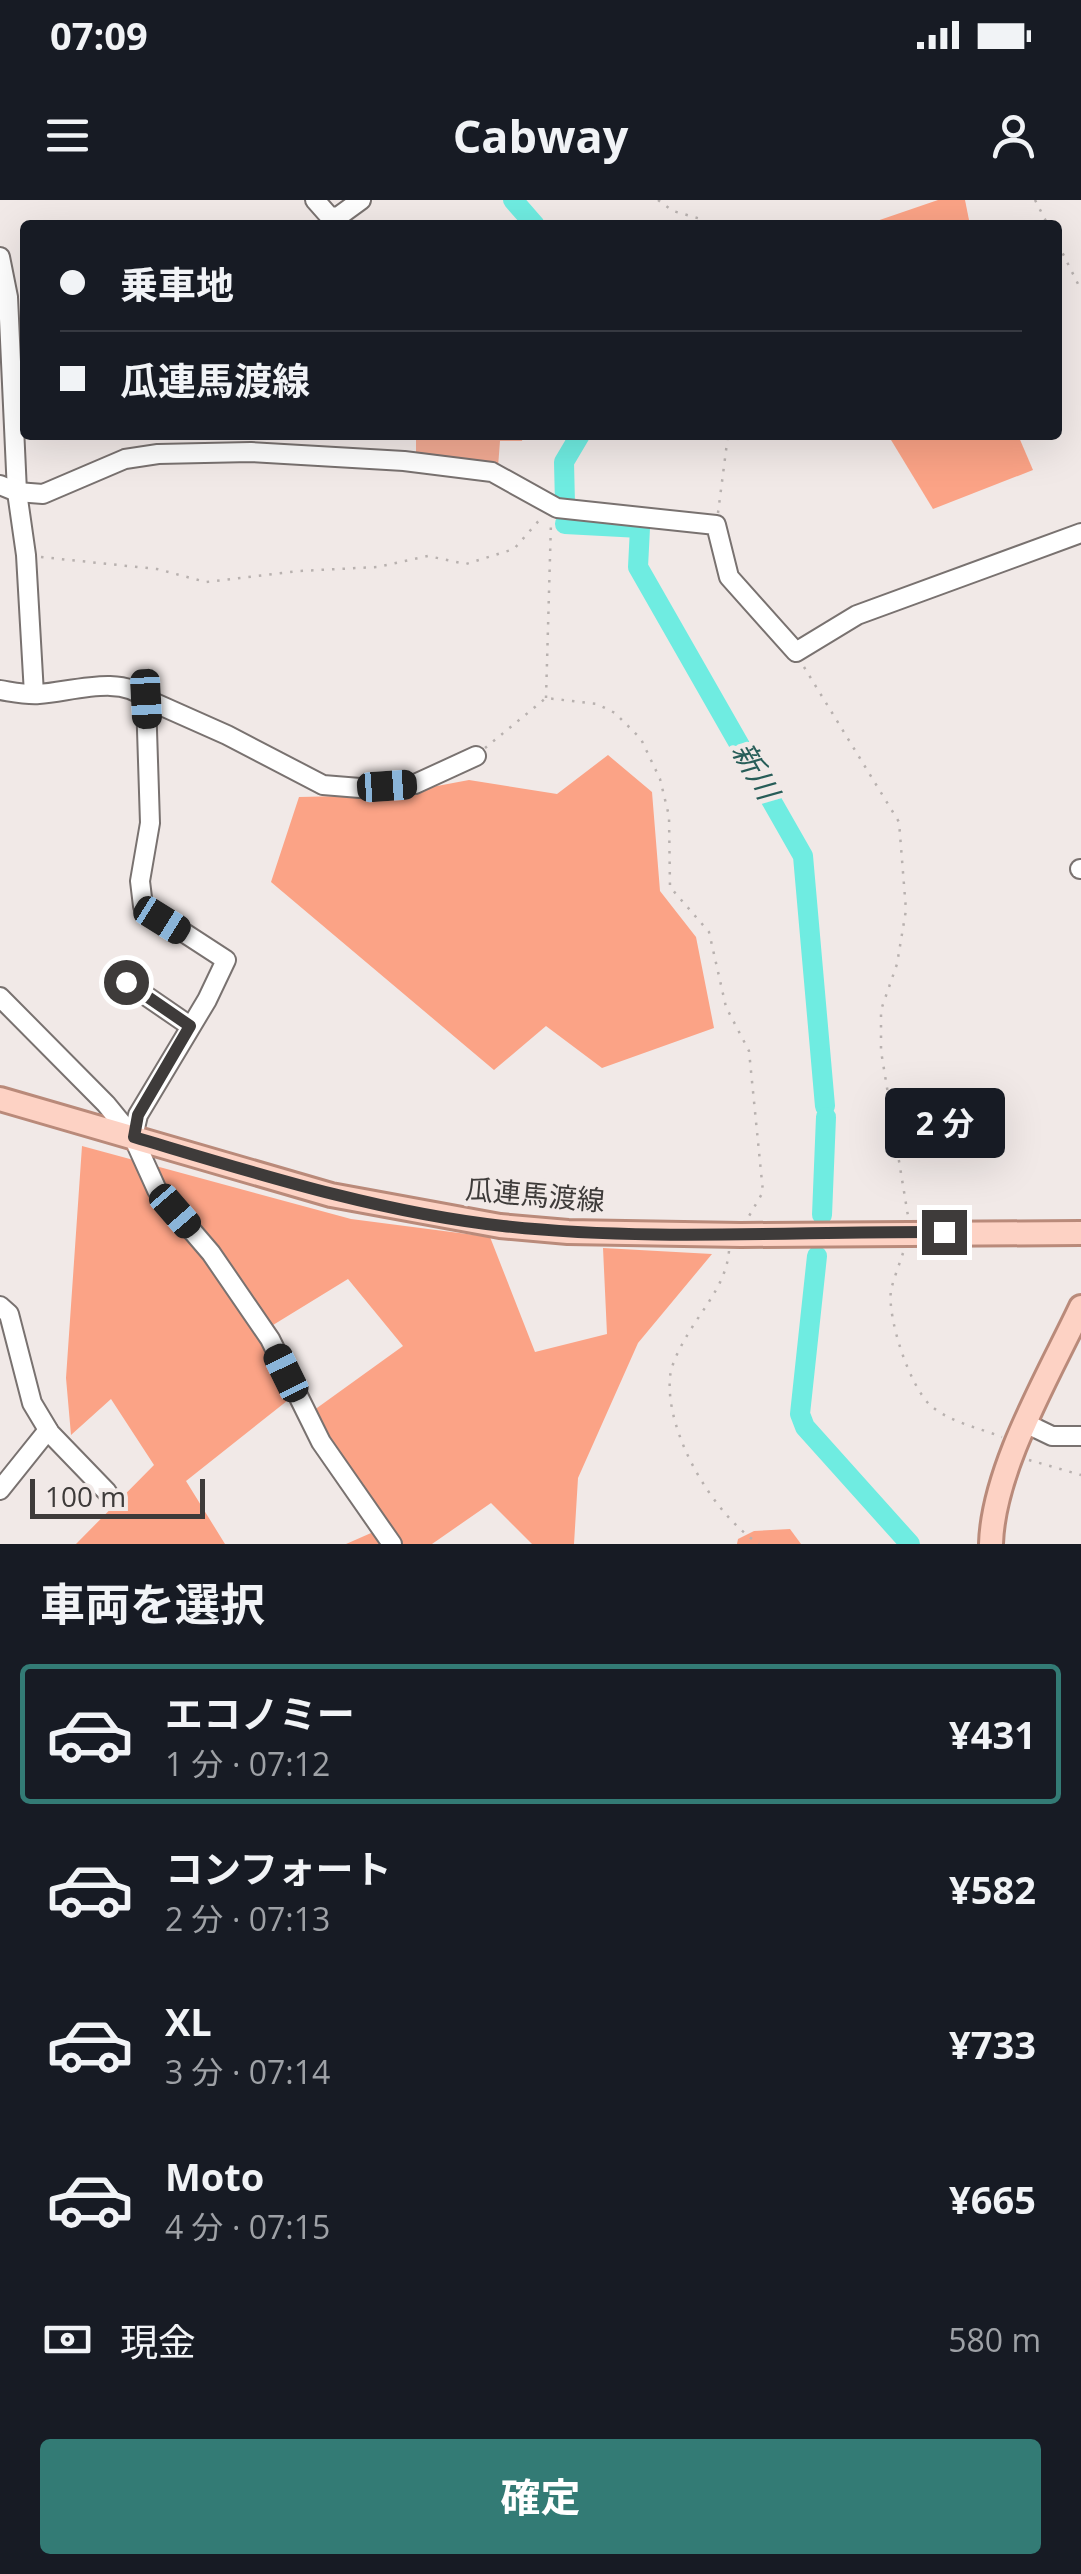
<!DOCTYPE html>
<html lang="ja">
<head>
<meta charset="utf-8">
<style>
	body { margin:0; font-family:"Open Sans","Noto Sans JP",sans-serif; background:#242831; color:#f1f3f6; height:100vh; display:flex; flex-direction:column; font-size:38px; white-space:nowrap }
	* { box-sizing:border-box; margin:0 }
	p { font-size:32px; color:#9ea1a6 }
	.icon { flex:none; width:55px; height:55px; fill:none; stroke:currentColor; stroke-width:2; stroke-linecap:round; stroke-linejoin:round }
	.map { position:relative; height:1344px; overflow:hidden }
	.panel { display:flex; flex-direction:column; background:#171b24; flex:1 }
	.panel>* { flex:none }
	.banner { position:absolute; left:20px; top:20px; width:1042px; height:220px; border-radius:10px; box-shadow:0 10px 40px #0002; display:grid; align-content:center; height:220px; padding:0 40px; background:#171b24 }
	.scale { position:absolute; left:30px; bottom:25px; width:175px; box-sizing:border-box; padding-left:10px; border:5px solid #3e3b3a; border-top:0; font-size:28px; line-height:35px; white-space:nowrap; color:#3e3b3a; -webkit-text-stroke:8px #f1e9e7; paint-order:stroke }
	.end { position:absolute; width:45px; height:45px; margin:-22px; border:12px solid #3e3b3a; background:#fff; box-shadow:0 0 0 5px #fff }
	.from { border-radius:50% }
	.bubble { position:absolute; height:70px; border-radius:10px; background:#171b24; box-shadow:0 10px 40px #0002; font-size:32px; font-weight:700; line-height:70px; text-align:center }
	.car { position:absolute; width:30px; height:60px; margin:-30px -15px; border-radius:12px; box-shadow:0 0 8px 2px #0007; background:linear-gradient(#222 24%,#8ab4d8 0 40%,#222 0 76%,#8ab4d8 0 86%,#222 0) }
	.banner b { display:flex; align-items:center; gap:35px; height:95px; font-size:38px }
	.banner b+b { border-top:2px solid #363941 }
	.banner i { width:25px; height:25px; background:#f1f3f6 }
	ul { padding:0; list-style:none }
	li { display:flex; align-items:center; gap:30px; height:140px; margin:0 20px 15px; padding:0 20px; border:5px solid transparent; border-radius:10px }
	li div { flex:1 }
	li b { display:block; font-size:38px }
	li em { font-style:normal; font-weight:700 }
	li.active { border-color:#337b75 }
	li>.icon { width:90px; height:90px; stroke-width:1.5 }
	h2 { padding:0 40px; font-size:45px; line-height:120px }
	.pay { display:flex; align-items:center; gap:25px; height:110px; padding:0 40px; font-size:38px }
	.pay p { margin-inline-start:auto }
	.cta { display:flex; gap:20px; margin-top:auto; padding:20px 40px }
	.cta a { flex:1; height:115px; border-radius:10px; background:#337b75; color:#fff; font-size:40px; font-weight:700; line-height:115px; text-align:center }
	.status { display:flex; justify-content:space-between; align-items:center; height:70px; padding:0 50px; background:#171b24; direction:ltr }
	.status svg { height:28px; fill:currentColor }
	header { display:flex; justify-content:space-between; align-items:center; height:130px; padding:0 40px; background:#171b24; font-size:45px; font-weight:700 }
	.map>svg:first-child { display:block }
</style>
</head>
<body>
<div class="status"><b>07:09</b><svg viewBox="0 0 49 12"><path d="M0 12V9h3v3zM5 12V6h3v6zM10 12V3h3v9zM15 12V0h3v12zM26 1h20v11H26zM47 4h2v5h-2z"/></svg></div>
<header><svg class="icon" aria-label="menu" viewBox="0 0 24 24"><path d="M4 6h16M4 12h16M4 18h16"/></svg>Cabway<svg class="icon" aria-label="person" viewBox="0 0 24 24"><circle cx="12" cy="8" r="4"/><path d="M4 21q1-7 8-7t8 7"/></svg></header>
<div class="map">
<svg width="1081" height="1344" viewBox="0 0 1081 1344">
	<rect width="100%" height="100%" fill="#f1e9e7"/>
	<!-- green -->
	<polygon fill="#f2aa93" points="416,235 523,235 522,241 500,241 498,267 416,256"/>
	<!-- forest -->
	<g fill="#fba386">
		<polygon points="938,0 965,0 970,25 865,25"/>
		<polygon points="888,235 1018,235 1033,270 933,309"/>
		<polygon points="608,555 652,592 660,691 696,737 714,828 602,868 546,826 494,870 271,682 299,597 389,595 469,580 557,594"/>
		<polygon points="82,946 351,1019 490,1037 535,1152 607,1134 603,1048 712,1054 638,1143 578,1278 574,1344 532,1344 491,1303 432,1344 346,1344 387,1326 310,1213 403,1146 348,1079 260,1133 292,1197 186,1281 225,1344 76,1344 154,1265 111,1199 71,1235 66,1178"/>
		<polygon points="790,1329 801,1344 737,1344 738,1339 754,1331"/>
	</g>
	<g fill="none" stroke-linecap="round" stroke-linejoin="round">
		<!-- river -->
		<g stroke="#6fece1" stroke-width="20">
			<polyline points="513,0 535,25"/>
			<polyline points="565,304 564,262 580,235"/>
			<polyline points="565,324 640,328 638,367 803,656 825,906"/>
			<polyline points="822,1015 826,917"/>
			<polyline points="817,1056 800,1214 805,1227 910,1344"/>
		</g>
		<defs>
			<g id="minor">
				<polyline points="315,0 330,17 339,16 361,0"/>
				<polyline points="0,57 8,97 17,292 26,355 34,494"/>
				<polyline points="0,285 17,292 43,294 125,259 158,254 251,252 404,261 492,272 557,308 716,325 729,377 796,452 857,415 1081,333"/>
				<path d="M 0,490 C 13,492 26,495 39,494 C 71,492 122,474 146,499 L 227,535 L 323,585 L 360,588 L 415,584 L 476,556"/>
				<polyline points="1080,669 1081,669"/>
				<polyline points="126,782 190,826"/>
				<polyline points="0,797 106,904 133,937 157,990 211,1053 270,1139 321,1242 392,1344"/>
				<polyline points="133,937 138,915 207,800 226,760 143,706 140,681 150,623 146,499"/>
				<polyline points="0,1106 9,1114 32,1203 50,1233 107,1292"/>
				<polyline points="1027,1224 1052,1236 1081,1236"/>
				<polyline points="0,1290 48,1230"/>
			</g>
			<g id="major">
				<polyline points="0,899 331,995 500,1026 568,1032 741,1035 1081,1033"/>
				<path d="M 991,1344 C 993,1269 1049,1175 1081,1107"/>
			</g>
		</defs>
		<!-- minor casing -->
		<use href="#minor" stroke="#797270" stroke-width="22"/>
		<!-- major casing -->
		<use href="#major" stroke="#b98a7a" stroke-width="28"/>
		<!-- path -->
		<g stroke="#b8b1af" stroke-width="2.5" stroke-dasharray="2.5 8" stroke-linecap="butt">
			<polyline points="658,0 673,11 701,19 703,25"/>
			<polyline points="1035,0 1048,25"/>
			<polyline points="1058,44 1081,90"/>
			<polyline points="718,313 728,235"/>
			<polyline points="41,357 157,369 206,382 299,371 377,367 428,356 466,364 514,349 542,317"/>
			<polyline points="804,467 899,622 906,710 897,764 881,810 881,851 908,1016"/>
			<polyline points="546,498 551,322"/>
			<polyline points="485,548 546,498 597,504 615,513 641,539 660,579 669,616 670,687 709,732 726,807 749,851 763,992 749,1016"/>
			<path d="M 729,1051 C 726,1086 700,1111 684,1141 C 678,1151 671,1166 670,1177 C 665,1233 713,1314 759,1344"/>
			<path d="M 903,1053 C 899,1065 894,1078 891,1090 C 887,1119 910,1187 931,1206 C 950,1222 979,1228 1002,1237"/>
			<polyline points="1029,1260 1081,1275"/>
		</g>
		<!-- minor -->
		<use href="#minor" stroke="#fff" stroke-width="18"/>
		<!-- major -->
		<use href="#major" stroke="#fdd2c4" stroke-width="22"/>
	</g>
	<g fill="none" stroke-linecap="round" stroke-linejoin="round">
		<!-- route -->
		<path stroke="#3e3b3a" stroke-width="12" d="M 126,782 L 190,826 L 138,915 L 134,937 C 255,973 377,1012 503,1026 C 649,1042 798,1031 944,1032"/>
	</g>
	<g text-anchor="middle" stroke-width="10" stroke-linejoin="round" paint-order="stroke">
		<!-- street labels -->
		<g font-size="28" fill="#3e3b3a" stroke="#f1e9e7">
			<text transform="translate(535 995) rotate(5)" y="10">瓜連馬渡線</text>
		</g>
		<!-- water labels -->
		<g font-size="30" font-style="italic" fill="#275d58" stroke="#f1e9e7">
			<text transform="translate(755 571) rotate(60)" y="10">新川</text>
		</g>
	</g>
</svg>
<div class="scale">100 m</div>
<i class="end from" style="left:126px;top:782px"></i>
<i class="end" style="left:944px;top:1032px"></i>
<div class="bubble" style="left:885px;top:888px;width:120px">2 分</div>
<i class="car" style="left:146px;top:499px;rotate:177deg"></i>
<i class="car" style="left:387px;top:586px;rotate:86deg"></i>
<i class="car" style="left:162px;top:720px;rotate:122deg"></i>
<i class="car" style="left:175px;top:1011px;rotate:139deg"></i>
<i class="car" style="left:286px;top:1173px;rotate:334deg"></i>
<div class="banner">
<b><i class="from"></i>乗車地</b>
<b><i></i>瓜連馬渡線</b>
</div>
</div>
<section class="panel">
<h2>車両を選択</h2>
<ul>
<li class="active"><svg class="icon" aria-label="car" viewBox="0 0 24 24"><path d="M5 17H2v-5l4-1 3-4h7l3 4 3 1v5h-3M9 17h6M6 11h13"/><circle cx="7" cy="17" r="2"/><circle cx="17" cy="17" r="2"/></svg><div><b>エコノミー</b><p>1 分 · 07:12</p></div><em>¥431</em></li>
<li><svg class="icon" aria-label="car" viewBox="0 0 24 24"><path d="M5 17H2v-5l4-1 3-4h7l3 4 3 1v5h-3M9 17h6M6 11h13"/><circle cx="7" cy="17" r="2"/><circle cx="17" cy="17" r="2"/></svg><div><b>コンフォート</b><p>2 分 · 07:13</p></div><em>¥582</em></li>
<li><svg class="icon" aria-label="car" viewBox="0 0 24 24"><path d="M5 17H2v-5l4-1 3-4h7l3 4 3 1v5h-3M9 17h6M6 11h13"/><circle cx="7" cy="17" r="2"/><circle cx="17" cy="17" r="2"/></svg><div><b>XL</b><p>3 分 · 07:14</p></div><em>¥733</em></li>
<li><svg class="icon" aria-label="car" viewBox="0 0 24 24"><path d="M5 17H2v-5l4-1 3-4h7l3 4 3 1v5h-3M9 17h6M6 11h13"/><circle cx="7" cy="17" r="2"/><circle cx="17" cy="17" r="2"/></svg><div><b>Moto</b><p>4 分 · 07:15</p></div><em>¥665</em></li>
</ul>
<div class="pay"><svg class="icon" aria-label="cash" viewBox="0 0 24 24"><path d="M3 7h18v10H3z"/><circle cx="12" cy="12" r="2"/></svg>現金<p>580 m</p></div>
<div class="cta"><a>確定</a></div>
</section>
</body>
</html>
